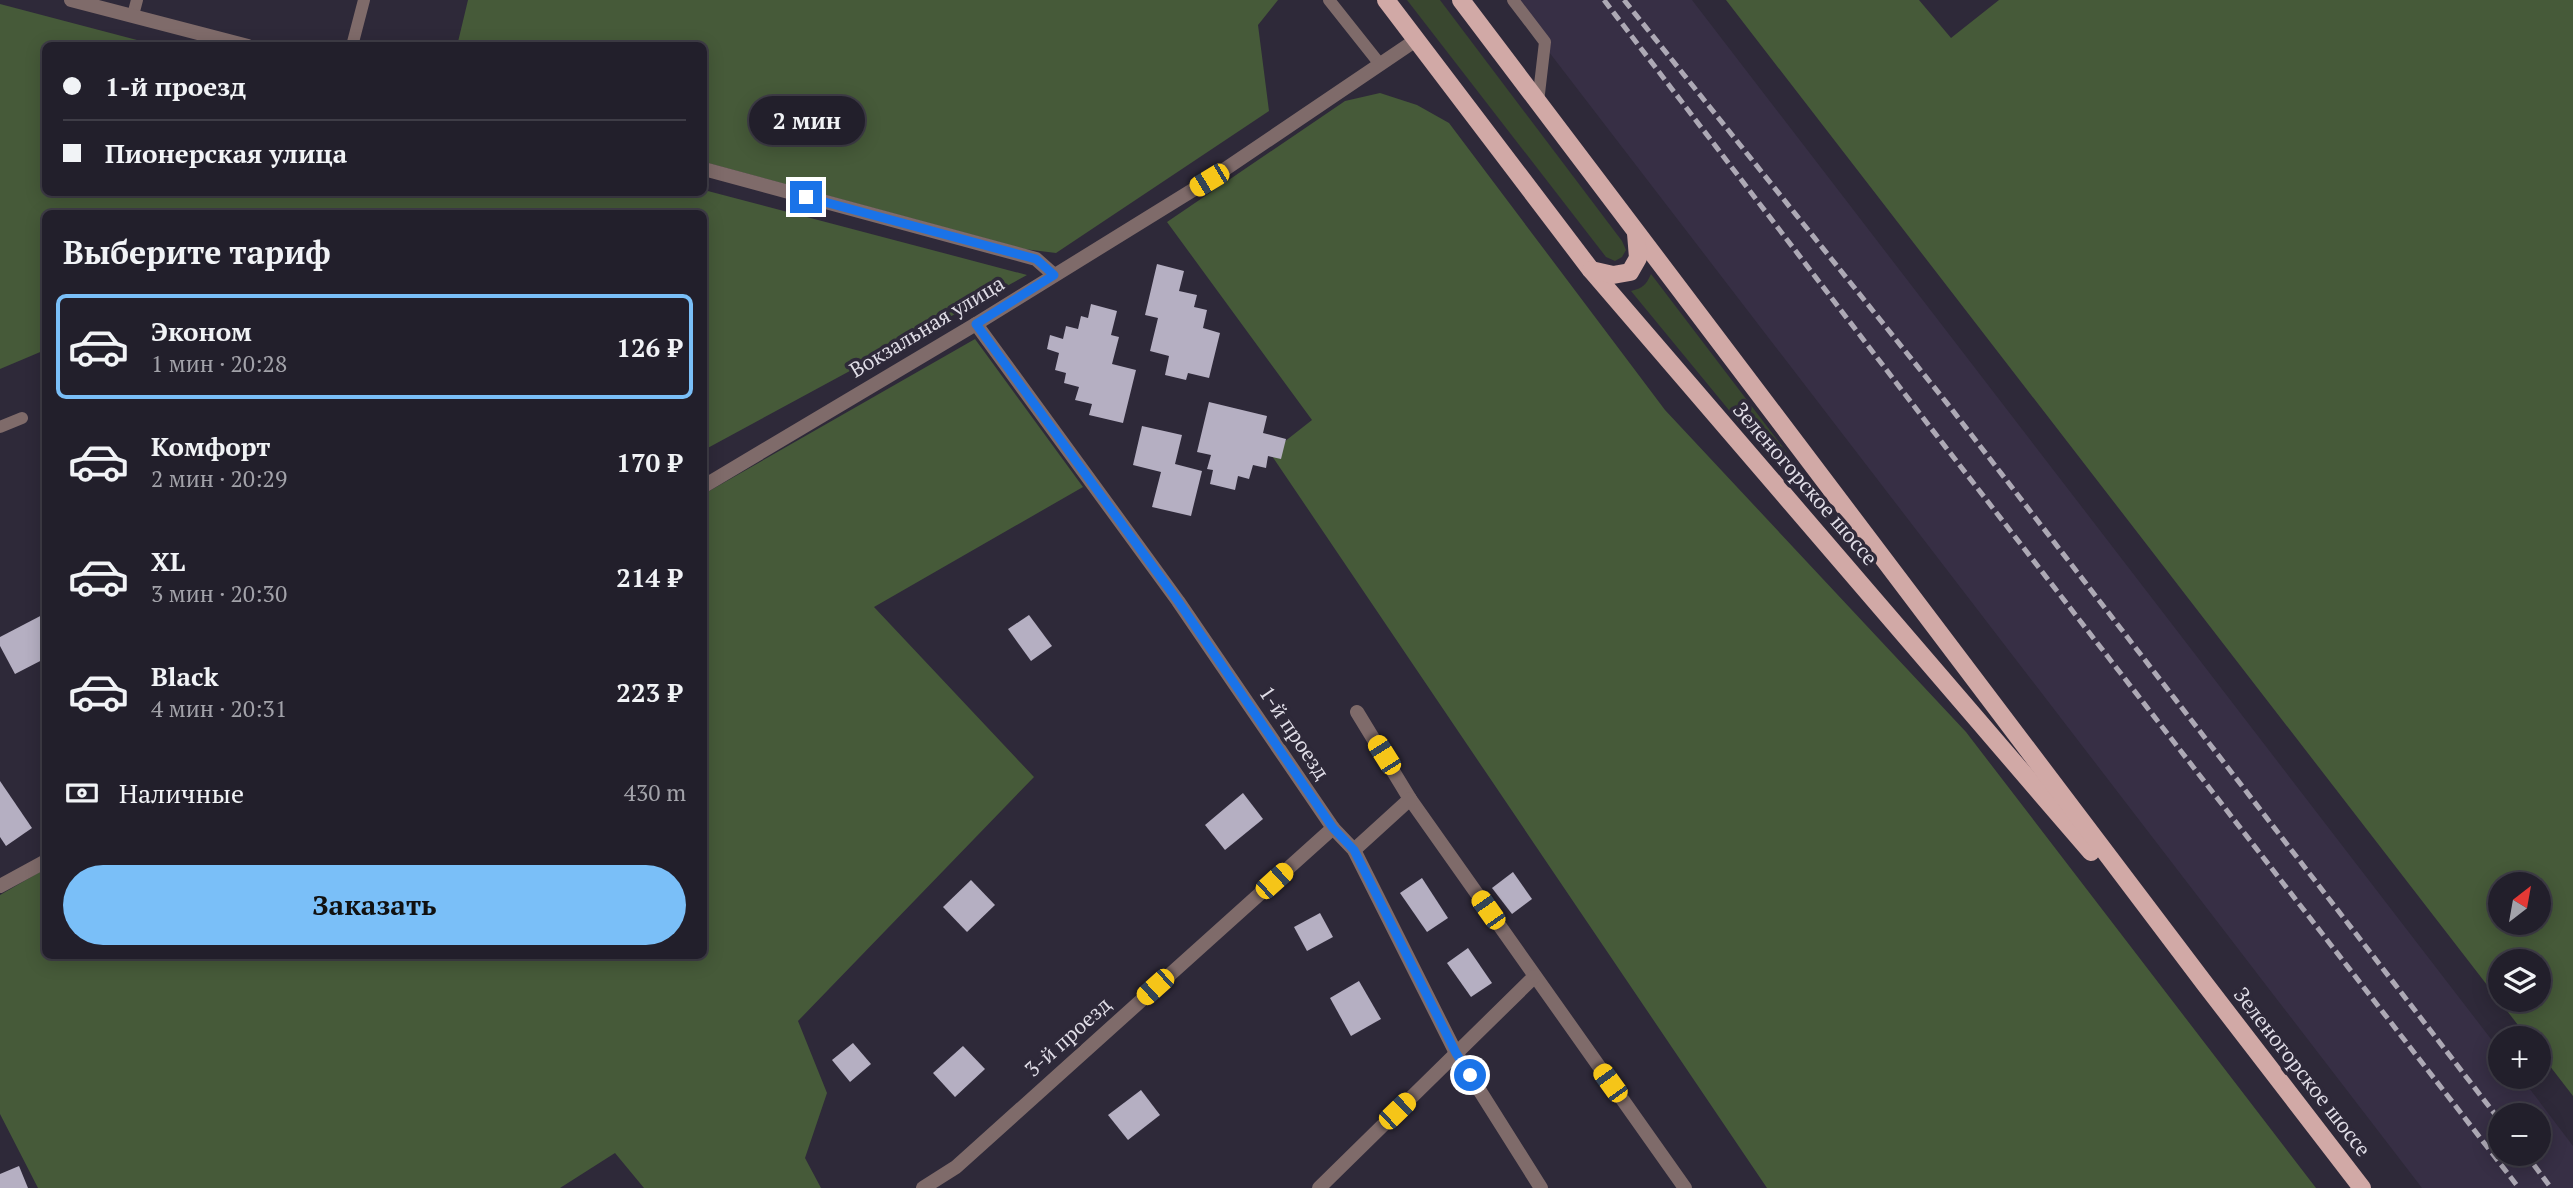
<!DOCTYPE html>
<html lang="ru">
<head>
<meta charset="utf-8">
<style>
	body { margin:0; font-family:"PT Serif",serif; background:#2e2c37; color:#f1f3f6; height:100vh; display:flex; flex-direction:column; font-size:26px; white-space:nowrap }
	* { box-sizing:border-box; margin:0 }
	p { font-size:23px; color:#a2a2a9 }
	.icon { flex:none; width:38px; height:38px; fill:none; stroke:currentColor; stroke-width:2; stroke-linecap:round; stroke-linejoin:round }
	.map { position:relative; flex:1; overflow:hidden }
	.panel { position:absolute; left:42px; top:210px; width:665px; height:749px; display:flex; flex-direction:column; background:#221f2b; border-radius:10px; box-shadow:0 4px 18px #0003,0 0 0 2px #3f3d47 }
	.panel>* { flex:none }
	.hud { position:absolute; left:42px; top:42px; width:665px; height:154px; border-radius:10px; box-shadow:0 4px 18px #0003,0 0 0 2px #3f3d47; display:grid; align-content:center; height:154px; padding:0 21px; background:#221f2b }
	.needle { width:46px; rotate:31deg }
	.controls { position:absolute; left:2488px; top:872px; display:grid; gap:14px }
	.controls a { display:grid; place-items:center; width:63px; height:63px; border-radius:50%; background:#221f2b; box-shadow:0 4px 18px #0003,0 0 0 2px #3f3d47; font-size:35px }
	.end { position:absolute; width:32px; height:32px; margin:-16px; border:9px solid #1a73e8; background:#fff; box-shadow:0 0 0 4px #fff }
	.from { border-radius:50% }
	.bubble { position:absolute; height:49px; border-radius:24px; background:#221f2b; box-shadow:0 4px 18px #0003,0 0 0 2px #3f3d47; font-size:23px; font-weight:700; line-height:49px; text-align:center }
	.car { position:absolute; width:21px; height:42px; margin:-21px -10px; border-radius:9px; box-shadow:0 0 5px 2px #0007; background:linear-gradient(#f5c518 24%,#345 0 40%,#f5c518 0 76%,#345 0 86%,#f5c518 0) }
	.hud b { display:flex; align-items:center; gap:24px; height:66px; font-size:26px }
	.hud b+b { border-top:2px solid #3f3d47 }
	.hud i { width:18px; height:18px; background:#f1f3f6 }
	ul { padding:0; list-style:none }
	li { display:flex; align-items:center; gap:21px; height:105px; margin:0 14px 10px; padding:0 7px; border:4px solid transparent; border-radius:10px }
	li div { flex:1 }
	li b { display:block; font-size:26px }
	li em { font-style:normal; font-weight:700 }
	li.current { border-color:#7abff8 }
	li>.icon { width:63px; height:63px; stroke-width:1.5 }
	h2 { padding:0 21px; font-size:32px; line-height:84px }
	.pay { display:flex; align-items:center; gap:18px; height:77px; padding:0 21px; font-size:26px }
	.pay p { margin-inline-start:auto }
	.cta { display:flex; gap:14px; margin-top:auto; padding:14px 21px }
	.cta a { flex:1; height:80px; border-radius:42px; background:#7abff8; color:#111; font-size:28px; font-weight:700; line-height:80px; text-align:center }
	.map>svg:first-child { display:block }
</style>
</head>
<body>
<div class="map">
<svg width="2573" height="1188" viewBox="0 0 2573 1188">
	<rect width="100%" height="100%" fill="#2e2939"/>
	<!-- built -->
	<path fill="#372f45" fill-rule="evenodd" d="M 1509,0 L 1692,0 L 2501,1052 L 2501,1076 L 2520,1076 L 2573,1146 L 2573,1188 L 2422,1188 ZM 2501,1115 L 2539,1115 L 2539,1153 L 2501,1153 Z"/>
	<!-- green -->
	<g fill="#39472f">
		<polygon points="1407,0 1440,0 1622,241 1626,250 1622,257 1615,261 1606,257"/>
		<path d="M 1651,274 L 1817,492 L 1812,496 L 1756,443 L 1631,291 C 1643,288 1646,285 1651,274 Z"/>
	</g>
	<!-- forest -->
	<g fill="#465a39" fill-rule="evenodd">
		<polygon points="468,0 1278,0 1258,25 1269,111 1056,253 1024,249 704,162 704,46 457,46"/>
		<path d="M 1726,0 L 1919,0 L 1951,38 L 1999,0 L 2573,0 L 2573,1096 L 2539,1052 L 2539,1038 L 2528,1038 ZM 2501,884 L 2539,884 L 2539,922 L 2501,922 ZM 2501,961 L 2539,961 L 2539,999 L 2501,999 Z"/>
		<polygon points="0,4 156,45 46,46 46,192 704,192 704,190 1027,275 704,450 704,214 46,214 45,350 0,369"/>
		<polygon points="1380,93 1417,105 1449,123 1665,410 1966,732 2316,1188 1767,1188 1270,453 1312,420 1167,222 1345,101"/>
		<polygon points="975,339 1083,487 874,607 1034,777 798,1021 827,1093 805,1158 821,1188 644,1188 615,1153 560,1188 38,1188 0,1114 0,895 45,869 46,956 704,956 704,494"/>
	</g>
	<!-- building -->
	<g fill="#b5afc2">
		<polygon points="1157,264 1184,271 1179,291 1197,295 1194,307 1207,310 1203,328 1220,333 1209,378 1188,373 1186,380 1165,375 1169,356 1150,351 1158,318 1145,315"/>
		<polygon points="1091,304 1117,311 1111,335 1119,337 1112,364 1136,370 1123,423 1089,415 1092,404 1075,400 1079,387 1064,383 1066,373 1055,370 1059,353 1047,349 1050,335 1063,339 1066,326 1078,329 1081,316 1088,318"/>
		<polygon points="1209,402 1267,416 1263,433 1286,439 1281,459 1268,456 1266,468 1253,465 1249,479 1238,476 1235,490 1210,484 1213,470 1207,469 1211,455 1197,452"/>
		<polygon points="1142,426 1182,435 1175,464 1202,471 1191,516 1152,507 1161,472 1133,465"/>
		<polygon points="46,613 46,658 15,674 0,646 0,637"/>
		<polygon points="1029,615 1052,646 1031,661 1008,629"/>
		<polygon points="0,781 32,828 6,846 0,837"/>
		<polygon points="1243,793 1263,819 1225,850 1205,825"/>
		<polygon points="1513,872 1532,899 1512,914 1492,888"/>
		<polygon points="1422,878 1448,918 1427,932 1400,893"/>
		<polygon points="971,880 995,905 967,932 943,907"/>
		<polygon points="1320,913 1333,937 1307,951 1294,927"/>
		<polygon points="1468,948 1492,983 1471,997 1447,963"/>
		<polygon points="1359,981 1381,1019 1351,1036 1330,998"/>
		<polygon points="853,1043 871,1064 850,1082 832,1060"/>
		<polygon points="963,1046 985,1069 955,1097 933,1073"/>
		<polygon points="1141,1090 1160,1115 1128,1140 1108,1115"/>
		<polygon points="19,1166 28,1188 0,1188 0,1174"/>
	</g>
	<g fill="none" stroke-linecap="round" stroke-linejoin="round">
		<!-- service -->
		<g stroke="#7f6b6a" stroke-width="12">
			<polyline points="1329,0 1379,63"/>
			<polyline points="1513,0 1545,42 1538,102"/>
			<polyline points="133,15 137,0"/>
			<polyline points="352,46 364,0"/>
			<polyline points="0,427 22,418"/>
		</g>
		<!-- minor -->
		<g stroke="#7f6b6a" stroke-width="14">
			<polyline points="71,0 248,46"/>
			<polyline points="704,169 1036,259 1054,275"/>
			<polyline points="976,324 1178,601 1333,828 1354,850 1456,1053 1541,1188"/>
			<polyline points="1357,712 1410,799 1685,1188"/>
			<polyline points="1354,850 1410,799"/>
			<polyline points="923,1188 956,1167 1333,828"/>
			<polyline points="1319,1188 1534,977"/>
		</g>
		<!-- tertiary -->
		<g stroke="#7f6b6a" stroke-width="14">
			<polyline points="704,486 976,324 1209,180 1416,40"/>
			<polyline points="0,886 46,861"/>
		</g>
		<!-- primary -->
		<g stroke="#d1a9a6" stroke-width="18">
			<polyline points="1386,0 1591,270 2091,852"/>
			<polyline points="1461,0 2205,984 2362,1188"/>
			<polyline points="1591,270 1613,275 1630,272 1638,258 1636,233"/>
		</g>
		<!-- rail -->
		<g stroke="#ada9b5" stroke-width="5" stroke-dasharray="10 5" stroke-linecap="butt">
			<polyline points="1604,0 1927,423 2519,1188"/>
			<polyline points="1624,0 1950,407 2501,1122"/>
			<polyline points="2525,1153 2551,1188"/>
		</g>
	</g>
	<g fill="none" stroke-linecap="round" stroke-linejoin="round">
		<!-- route -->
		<polyline stroke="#1a73e8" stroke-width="9" points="806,197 1036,259 1054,275 976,324 1178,601 1333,828 1354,850 1456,1053 1470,1075"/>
	</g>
	<g text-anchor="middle" stroke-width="7" stroke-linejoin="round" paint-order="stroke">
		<!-- street labels -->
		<g font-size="21" fill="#dfdce6" stroke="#2e2939">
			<text transform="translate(927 327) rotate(-31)" y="7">Вокзальная улица</text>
			<text transform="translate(1805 484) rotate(49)" y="7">Зеленогорское шоссе</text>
			<text transform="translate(1294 733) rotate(56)" y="7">1-й проезд</text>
			<text transform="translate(1068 1037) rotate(-42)" y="7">3-й проезд</text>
			<text transform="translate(2302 1072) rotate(52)" y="7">Зеленогорское шоссе</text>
		</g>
	</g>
</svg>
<div class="controls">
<a><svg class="needle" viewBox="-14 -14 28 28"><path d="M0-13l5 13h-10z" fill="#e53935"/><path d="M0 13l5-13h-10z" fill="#a2a2a9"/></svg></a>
<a><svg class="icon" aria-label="layers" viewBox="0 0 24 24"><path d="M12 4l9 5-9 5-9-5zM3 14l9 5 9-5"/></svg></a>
<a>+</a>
<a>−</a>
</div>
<i class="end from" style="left:1470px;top:1075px"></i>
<i class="end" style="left:806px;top:197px"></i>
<div class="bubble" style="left:749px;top:96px;width:116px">2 мин</div>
<i class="car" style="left:1209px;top:180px;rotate:239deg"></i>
<i class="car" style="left:1384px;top:755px;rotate:328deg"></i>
<i class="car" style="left:1274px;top:881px;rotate:48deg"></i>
<i class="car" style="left:1488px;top:910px;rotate:325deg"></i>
<i class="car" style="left:1155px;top:987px;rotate:228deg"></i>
<i class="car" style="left:1610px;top:1083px;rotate:324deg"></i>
<i class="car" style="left:1397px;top:1111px;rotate:46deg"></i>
<div class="hud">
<b><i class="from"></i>1-й проезд</b>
<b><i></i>Пионерская улица</b>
</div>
<section class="panel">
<h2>Выберите тариф</h2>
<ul>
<li class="current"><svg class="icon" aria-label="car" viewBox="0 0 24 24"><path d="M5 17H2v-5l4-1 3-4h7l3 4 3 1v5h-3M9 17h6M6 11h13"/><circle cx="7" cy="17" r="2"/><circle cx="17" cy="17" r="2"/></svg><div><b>Эконом</b><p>1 мин · 20:28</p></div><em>126 ₽</em></li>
<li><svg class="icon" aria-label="car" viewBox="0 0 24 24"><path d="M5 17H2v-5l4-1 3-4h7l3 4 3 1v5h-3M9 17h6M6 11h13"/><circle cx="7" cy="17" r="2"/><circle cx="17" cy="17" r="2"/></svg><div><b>Комфорт</b><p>2 мин · 20:29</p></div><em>170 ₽</em></li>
<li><svg class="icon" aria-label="car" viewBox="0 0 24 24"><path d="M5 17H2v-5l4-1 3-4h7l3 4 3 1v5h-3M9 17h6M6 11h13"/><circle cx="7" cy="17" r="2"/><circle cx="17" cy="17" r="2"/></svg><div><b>XL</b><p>3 мин · 20:30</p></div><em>214 ₽</em></li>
<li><svg class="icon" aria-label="car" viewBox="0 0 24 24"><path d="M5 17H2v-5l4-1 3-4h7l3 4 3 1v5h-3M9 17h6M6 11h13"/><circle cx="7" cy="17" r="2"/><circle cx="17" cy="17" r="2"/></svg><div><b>Black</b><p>4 мин · 20:31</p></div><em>223 ₽</em></li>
</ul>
<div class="pay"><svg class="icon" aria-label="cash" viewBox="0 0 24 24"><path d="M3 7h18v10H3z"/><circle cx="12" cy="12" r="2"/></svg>Наличные<p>430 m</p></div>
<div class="cta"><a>Заказать</a></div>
</section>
</div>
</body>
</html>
